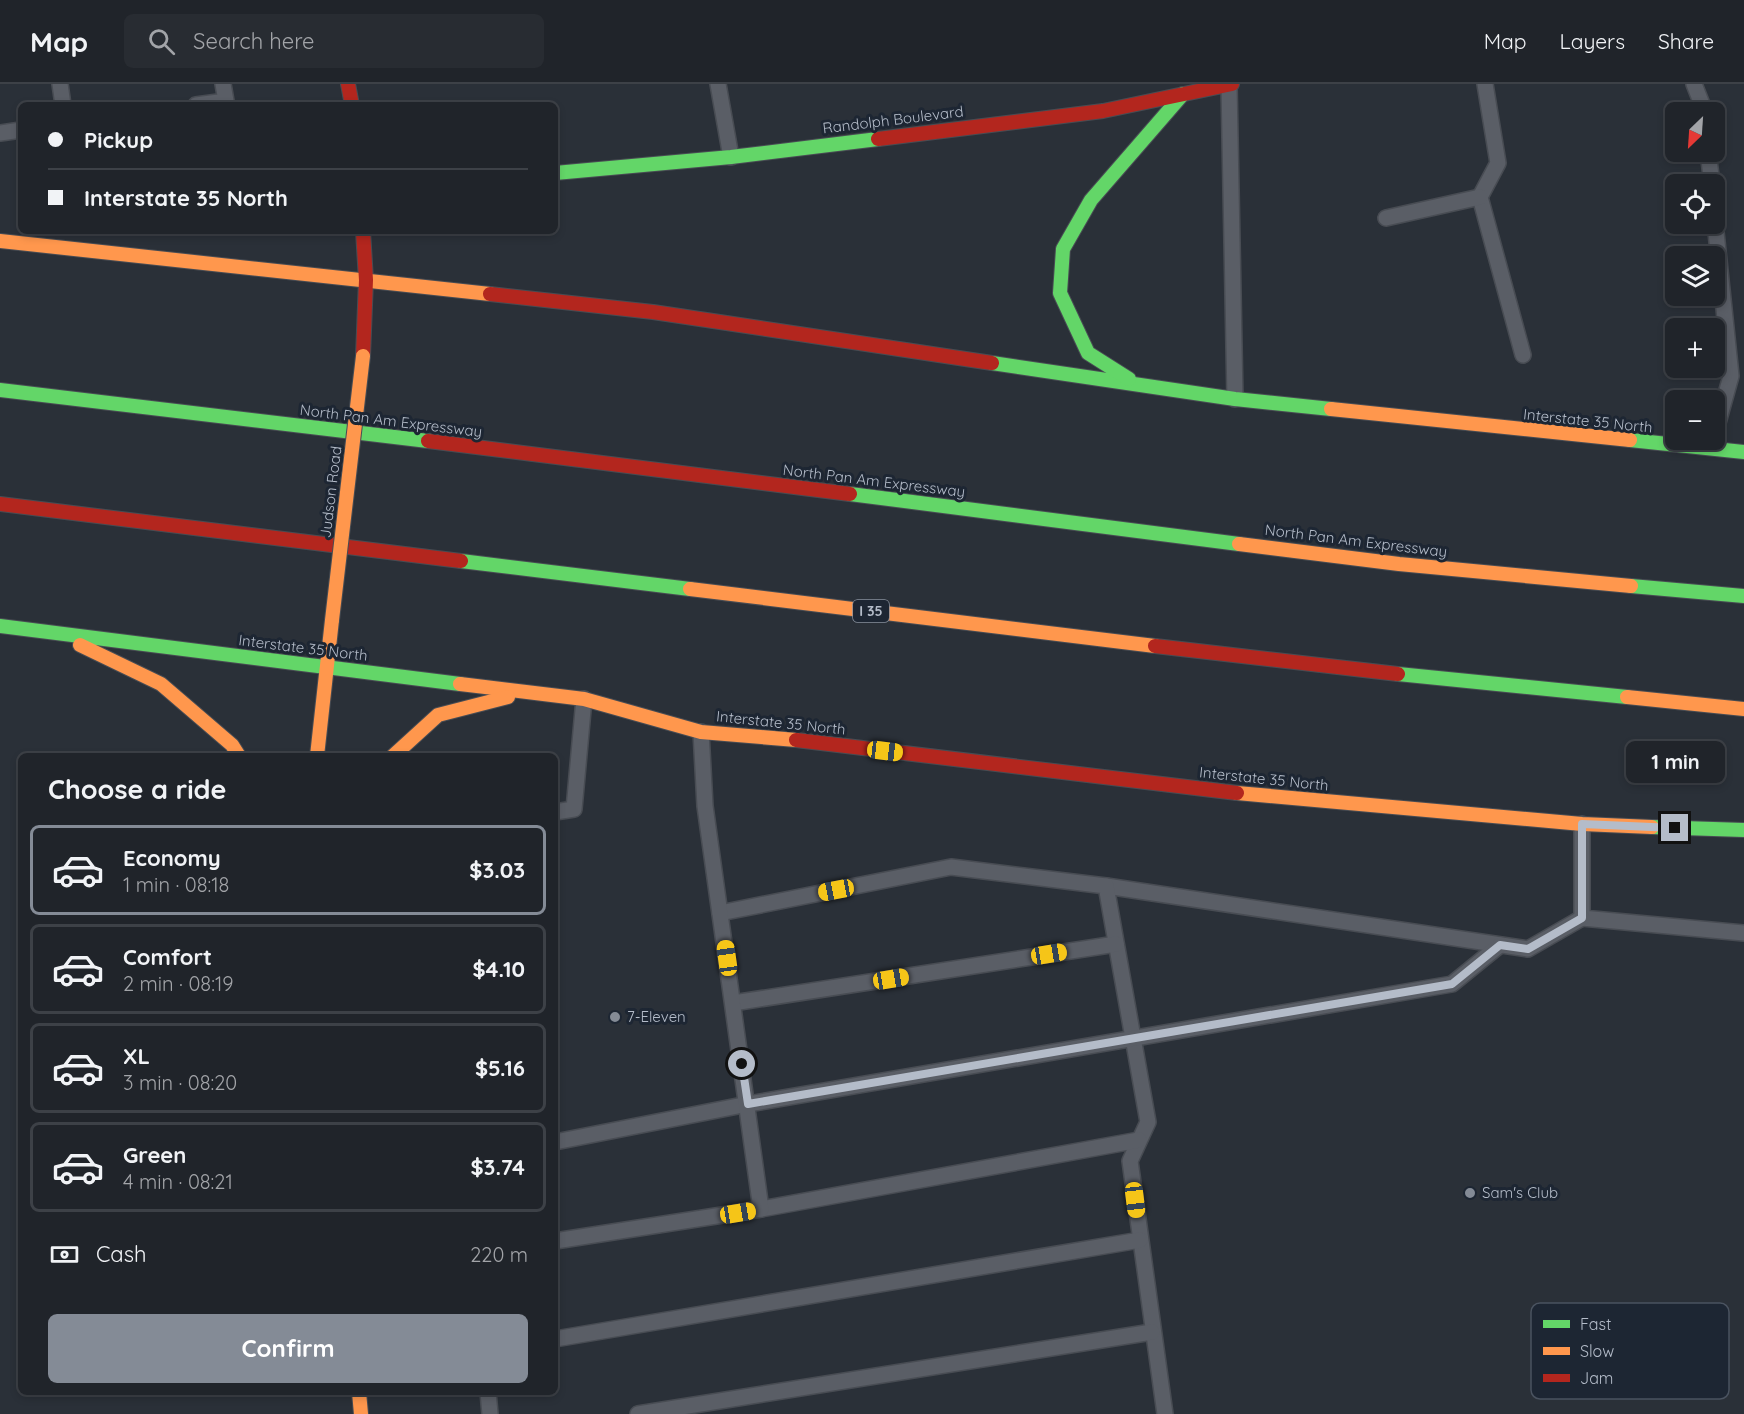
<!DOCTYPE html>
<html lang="en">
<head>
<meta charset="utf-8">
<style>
	body { margin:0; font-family:Quicksand,sans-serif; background:#282c32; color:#f1f3f6; height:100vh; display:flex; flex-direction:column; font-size:22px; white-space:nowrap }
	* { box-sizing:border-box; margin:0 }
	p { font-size:20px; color:#a2a4a8 }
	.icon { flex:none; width:33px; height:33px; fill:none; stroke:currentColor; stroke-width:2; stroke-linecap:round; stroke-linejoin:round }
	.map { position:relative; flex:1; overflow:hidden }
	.sheet { position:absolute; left:18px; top:669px; width:540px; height:642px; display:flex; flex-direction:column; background:#20242a; border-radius:9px; box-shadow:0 3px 9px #0003,0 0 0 2px #3d4147 }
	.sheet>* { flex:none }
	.hud { position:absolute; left:18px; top:18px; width:540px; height:132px; border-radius:9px; box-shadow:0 3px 9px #0003,0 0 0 2px #3d4147; display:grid; align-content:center; height:132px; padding:0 30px; background:#20242a }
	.needle { width:39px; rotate:205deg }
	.fabs { position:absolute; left:1665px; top:18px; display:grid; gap:12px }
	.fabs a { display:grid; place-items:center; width:60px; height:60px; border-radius:9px; background:#20242a; box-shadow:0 3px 9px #0003,0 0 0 2px #3d4147; font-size:30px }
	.end { position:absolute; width:27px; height:27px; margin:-14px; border:8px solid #b4bcc9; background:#111; box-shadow:0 0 0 3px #111 }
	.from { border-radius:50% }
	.bubble { position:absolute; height:42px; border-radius:9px; background:#20242a; box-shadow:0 3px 9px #0003,0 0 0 2px #3d4147; font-size:20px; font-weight:800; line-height:42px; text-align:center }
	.car { position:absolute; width:18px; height:36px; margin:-18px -9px; border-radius:8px; box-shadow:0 0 4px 2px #0007; background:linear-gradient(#f5c518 24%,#345 0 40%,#f5c518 0 76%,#345 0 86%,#f5c518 0) }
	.hud b { display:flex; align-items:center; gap:21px; height:57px; font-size:22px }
	.hud b+b { border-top:2px solid #3d4147 }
	.hud i { width:15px; height:15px; background:#f1f3f6 }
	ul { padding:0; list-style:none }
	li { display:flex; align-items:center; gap:18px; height:90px; margin:0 12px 9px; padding:0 18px; border:3px solid #3d4147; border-radius:9px }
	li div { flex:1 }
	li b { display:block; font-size:22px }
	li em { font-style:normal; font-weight:800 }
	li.current { border-color:#848b96 }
	li>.icon { width:54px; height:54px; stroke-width:1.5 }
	h2 { padding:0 30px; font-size:27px; line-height:72px }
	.pay { display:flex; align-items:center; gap:15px; height:66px; padding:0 30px; font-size:22px }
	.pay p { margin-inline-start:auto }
	.button { display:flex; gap:12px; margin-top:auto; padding:12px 30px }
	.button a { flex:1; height:69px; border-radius:9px; background:#848b96; color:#fff; font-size:24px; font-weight:800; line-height:69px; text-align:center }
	header { display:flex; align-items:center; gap:36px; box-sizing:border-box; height:84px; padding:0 30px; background:#20242a; border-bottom:2px solid #3d4147 }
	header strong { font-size:28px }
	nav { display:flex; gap:33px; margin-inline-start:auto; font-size:21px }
	.search { width:420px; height:54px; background:#282c32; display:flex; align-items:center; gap:15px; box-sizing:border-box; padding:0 21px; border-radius:9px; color:#a2a4a8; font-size:22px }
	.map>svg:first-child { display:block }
</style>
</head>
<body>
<header>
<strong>Map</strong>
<div class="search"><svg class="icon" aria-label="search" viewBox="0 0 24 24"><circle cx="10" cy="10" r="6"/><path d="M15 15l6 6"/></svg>Search here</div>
<nav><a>Map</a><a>Layers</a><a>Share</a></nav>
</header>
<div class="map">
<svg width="1744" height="1330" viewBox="0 0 1744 1330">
	<rect width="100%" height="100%" fill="#2a3038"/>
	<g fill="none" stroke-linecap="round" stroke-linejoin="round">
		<defs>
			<g id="lane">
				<polyline points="60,0 63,21"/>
				<polyline points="718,0 731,73"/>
				<polyline points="1485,0 1498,79 1480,113 1523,271"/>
				<polyline points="1694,0 1705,28"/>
				<polyline points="1229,1 1235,315"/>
				<polyline points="196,21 226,17 223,0"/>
				<polyline points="0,49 21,46"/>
				<polyline points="1708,68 1712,100"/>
				<polyline points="1714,129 1731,292 1714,353"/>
				<polyline points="1386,134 1480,113"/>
				<polyline points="555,728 574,725 584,615"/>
				<polyline points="1582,740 1582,834 1744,849"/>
				<polyline points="1106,802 1528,865 1582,834"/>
				<polyline points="720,829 951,783 1106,802 1148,1038 1130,1077 1165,1330"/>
				<polyline points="733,919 1116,860"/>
				<polyline points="555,1058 748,1020 1452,900 1500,861"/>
				<polyline points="761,1125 1139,1056"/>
				<polyline points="555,1157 761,1125 705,722 701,648"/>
				<polyline points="555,1255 1140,1156"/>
				<polyline points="488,1308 490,1330"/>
				<polyline points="638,1330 1152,1248"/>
			</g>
			<g id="fast">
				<polyline points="555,89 731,73 878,55"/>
				<polyline points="992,279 1235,315 1331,325"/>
				<polyline points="1129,295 1088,269 1060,209 1063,165 1091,116 1183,10"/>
				<polyline points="0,306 428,357"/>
				<polyline points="1630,356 1744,368"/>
				<polyline points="850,410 1239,460"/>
				<polyline points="461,477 690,505"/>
				<polyline points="1631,502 1744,512"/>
				<polyline points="0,542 460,600"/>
				<polyline points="1398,590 1627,613"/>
				<polyline points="1652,743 1744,746"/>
			</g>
			<g id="slow">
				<polyline points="0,157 490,210"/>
				<polyline points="1331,325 1630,356"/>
				<polyline points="1239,460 1399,480 1631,502"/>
				<polyline points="690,505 1155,562"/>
				<polyline points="80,561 161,600 232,661 239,672"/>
				<polyline points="460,600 584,615 701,648 796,656"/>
				<polyline points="1627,613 1744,625"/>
				<polyline points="317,672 332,536"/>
				<polyline points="393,672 438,631 508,613"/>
				<polyline points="1237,709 1582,740 1652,743"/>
				<polyline points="359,1308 361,1330"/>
			</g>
			<g id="jam">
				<polyline points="348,0 352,21"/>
				<polyline points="878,55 1103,27 1232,0"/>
				<polyline points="363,147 366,196 363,272"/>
				<polyline points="490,210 653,228 992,279"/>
				<polyline points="428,357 850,410"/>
				<polyline points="0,420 461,477"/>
				<polyline points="1155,562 1398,590"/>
				<polyline points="796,656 1237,709"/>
			</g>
		</defs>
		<!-- lane casing -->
		<use href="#lane" stroke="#484c53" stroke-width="18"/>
		<!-- fast casing -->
		<use href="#fast" stroke="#484c53" stroke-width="16"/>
		<!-- slow casing -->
		<use href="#slow" stroke="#484c53" stroke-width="16"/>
		<!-- jam casing -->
		<use href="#jam" stroke="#484c53" stroke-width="16"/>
		<!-- lane -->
		<use href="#lane" stroke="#5a5e66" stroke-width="15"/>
		<!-- fast -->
		<use href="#fast" stroke="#63d668" stroke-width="14"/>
		<!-- slow -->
		<use href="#slow" stroke="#ff974d" stroke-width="14"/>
		<!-- jam -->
		<use href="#jam" stroke="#b3261e" stroke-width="14"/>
		<defs>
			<polyline id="slow-bridge" points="332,536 363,272"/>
		</defs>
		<!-- slow-bridge casing -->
		<use href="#slow-bridge" stroke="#484c53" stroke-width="16" stroke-linecap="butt"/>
		<!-- slow-bridge -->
		<use href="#slow-bridge" stroke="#ff974d" stroke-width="14"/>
	</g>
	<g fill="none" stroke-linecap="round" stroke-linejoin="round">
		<!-- route -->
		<polyline stroke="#b4bcc9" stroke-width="8" points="742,980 748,1020 1452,900 1500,861 1528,865 1582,834 1582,740 1675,744"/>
	</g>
	<!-- markers -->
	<g fill="#848b96" stroke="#1d2633" stroke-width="2">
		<circle cx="615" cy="933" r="6"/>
		<circle cx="1470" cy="1109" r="6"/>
	</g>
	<g text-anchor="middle" stroke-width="6" stroke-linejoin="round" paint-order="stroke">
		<!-- shield labels -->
		<rect fill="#1d2633" stroke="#878f9c" stroke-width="1.5" x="853" y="516" width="36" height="22" rx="4.5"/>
		<g font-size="14" font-weight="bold" fill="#b4bcc9">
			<text x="871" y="532">I 35</text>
		</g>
		<!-- street labels -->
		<g font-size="15" fill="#b4bcc9" stroke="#1d2633">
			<text transform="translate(893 36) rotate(-7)" y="5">Randolph Boulevard</text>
			<text transform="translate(391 337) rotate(7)" y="5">North Pan Am Expressway</text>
			<text transform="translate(1588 337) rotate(6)" y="5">Interstate 35 North</text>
			<text transform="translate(874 397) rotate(7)" y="5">North Pan Am Expressway</text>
			<text transform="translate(331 408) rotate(-83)" y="5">Judson Road</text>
			<text transform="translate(1356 457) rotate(7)" y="5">North Pan Am Expressway</text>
			<text transform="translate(303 564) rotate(7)" y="5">Interstate 35 North</text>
			<text transform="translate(781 639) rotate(6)" y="5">Interstate 35 North</text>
			<text transform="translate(1264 695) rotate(6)" y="5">Interstate 35 North</text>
		</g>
		<!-- poi labels -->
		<g font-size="15" fill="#b4bcc9" stroke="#1d2633" text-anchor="start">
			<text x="627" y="938">7-Eleven</text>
			<text x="1482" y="1114">Sam's Club</text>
		</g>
	</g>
	<!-- legend -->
	<rect x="1531" y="1219" width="198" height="96" rx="9" fill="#1d2633" stroke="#4a5360" stroke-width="1.5"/>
	<rect x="1543" y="1236" width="27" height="8" fill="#63d668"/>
	<rect x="1543" y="1263" width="27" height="8" fill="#ff974d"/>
	<rect x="1543" y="1290" width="27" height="8" fill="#b3261e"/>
	<g font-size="16" fill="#b4bcc9">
		<text x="1580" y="1246">Fast</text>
		<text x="1580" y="1273">Slow</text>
		<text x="1580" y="1300">Jam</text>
	</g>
</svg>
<div class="fabs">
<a><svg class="needle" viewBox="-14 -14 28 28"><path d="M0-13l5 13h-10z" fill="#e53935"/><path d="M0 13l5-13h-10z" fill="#a2a4a8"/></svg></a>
<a><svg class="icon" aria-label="locate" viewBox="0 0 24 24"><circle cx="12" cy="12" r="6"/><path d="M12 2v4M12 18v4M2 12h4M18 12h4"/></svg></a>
<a><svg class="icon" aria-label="layers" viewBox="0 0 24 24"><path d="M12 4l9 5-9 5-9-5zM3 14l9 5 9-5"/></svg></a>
<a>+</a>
<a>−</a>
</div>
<i class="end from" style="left:742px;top:980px"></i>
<i class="end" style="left:1675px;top:744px"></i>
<div class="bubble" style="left:1626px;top:657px;width:99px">1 min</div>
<i class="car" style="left:885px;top:667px;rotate:97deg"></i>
<i class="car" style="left:836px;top:806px;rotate:259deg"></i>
<i class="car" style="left:1049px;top:870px;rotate:81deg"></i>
<i class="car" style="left:727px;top:874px;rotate:352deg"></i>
<i class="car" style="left:891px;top:895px;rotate:81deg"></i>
<i class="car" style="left:1135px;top:1116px;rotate:173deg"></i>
<i class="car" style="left:738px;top:1129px;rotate:81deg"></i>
<div class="hud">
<b><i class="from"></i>Pickup</b>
<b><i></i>Interstate 35 North</b>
</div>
<section class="sheet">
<h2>Choose a ride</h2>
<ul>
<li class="current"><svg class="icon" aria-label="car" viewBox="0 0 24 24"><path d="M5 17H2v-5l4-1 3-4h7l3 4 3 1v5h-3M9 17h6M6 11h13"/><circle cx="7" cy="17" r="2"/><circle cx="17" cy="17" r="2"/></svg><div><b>Economy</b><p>1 min · 08:18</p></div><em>$3.03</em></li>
<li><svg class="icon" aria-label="car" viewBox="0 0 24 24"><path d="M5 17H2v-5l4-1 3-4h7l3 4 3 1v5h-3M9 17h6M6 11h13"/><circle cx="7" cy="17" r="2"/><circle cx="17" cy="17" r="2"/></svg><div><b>Comfort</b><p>2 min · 08:19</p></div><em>$4.10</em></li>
<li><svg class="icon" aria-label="car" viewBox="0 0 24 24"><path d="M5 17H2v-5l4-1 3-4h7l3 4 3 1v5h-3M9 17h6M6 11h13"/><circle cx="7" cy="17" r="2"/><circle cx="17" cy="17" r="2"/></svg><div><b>XL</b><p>3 min · 08:20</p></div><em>$5.16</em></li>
<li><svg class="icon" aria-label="car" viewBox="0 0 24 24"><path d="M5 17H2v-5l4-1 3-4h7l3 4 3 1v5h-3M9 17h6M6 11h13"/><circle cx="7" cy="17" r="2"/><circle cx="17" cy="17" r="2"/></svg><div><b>Green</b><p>4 min · 08:21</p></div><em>$3.74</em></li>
</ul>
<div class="pay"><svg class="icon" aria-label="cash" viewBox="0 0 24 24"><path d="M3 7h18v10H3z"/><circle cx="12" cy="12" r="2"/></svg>Cash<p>220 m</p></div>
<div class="button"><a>Confirm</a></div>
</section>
</div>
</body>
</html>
